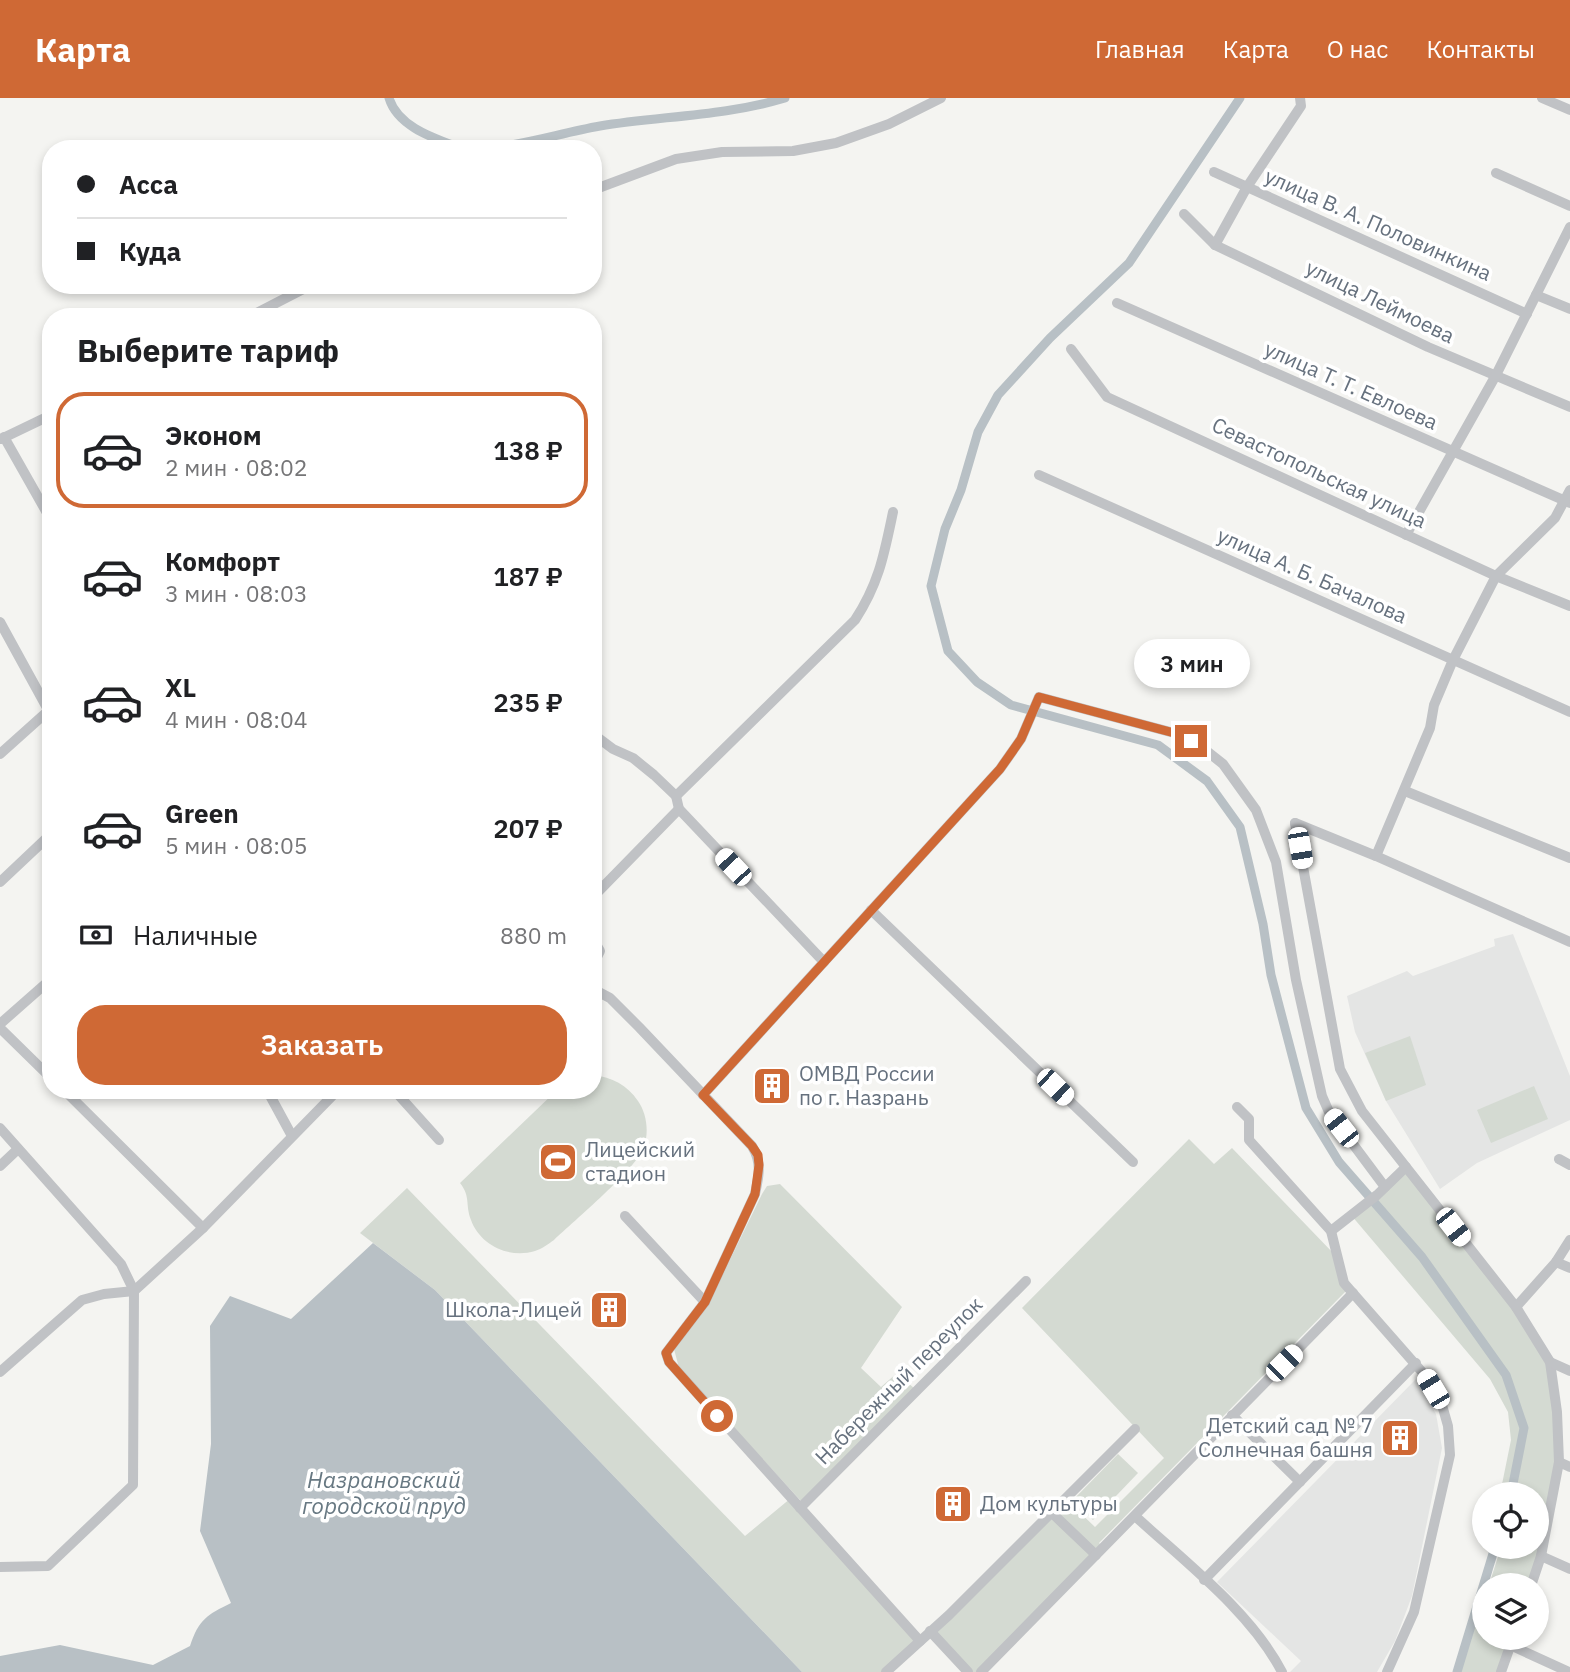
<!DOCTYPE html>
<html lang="ru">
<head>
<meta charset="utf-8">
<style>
	body { margin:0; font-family:"IBM Plex Sans",sans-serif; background:#f6f6f6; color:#202124; height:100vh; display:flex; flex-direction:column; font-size:26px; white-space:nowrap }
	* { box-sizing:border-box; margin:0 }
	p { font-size:23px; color:#757577 }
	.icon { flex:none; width:38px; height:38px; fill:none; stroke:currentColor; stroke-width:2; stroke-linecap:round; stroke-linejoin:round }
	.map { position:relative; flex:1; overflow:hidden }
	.details { position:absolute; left:42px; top:210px; width:560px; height:791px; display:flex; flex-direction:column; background:#fff; border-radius:28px; box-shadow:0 4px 10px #0003 }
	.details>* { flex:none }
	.guide { position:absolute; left:42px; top:42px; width:560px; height:154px; border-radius:28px; box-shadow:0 4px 10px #0003; display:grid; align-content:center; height:154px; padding:0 35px; background:#fff }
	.fabs { position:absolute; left:1472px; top:1384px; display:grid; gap:14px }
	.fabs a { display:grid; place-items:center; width:77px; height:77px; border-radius:50%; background:#fff; box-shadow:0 4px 10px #0003; font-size:35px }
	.end { position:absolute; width:32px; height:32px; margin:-16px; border:9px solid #cf6935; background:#fff; box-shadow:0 0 0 4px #fff }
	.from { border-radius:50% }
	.bubble { position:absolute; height:49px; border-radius:24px; background:#fff; box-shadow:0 4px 10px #0003; font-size:23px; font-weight:600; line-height:49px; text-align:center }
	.car { position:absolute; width:21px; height:42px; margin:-21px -10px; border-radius:9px; box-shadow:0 0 5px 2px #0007; background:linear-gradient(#fff 24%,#345 0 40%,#fff 0 76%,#345 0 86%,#fff 0) }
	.guide b { display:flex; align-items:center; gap:24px; height:66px; font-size:26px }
	.guide b+b { border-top:2px solid #e0e0e0 }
	.guide i { width:18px; height:18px; background:#202124 }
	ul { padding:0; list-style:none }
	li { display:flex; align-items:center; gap:21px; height:116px; margin:0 14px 10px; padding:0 21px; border:4px solid transparent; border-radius:28px }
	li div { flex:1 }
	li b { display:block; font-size:26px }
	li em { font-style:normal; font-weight:600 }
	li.on { border-color:#cf6935 }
	li>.icon { width:63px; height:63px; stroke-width:1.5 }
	h2 { padding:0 35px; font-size:32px; line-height:84px }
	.pay { display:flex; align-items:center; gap:18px; height:77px; padding:0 35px; font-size:26px }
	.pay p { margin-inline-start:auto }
	.button { display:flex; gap:14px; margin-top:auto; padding:14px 35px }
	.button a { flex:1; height:80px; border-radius:28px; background:#cf6935; color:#fff; font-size:28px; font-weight:600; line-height:80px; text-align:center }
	header { display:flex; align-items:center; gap:42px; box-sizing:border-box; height:98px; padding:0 35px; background:#cf6935; color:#fff }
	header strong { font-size:33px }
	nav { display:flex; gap:38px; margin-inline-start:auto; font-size:24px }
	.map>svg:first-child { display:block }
</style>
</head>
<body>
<header>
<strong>Карта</strong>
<nav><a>Главная</a><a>Карта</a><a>О нас</a><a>Контакты</a></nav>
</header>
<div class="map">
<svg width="1570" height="1574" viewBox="0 0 1570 1574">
	<rect width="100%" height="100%" fill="#f4f4f1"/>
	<!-- built -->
	<g fill="#e4e5e4">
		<polygon points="1513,836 1570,978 1570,1022 1477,1065 1440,1091 1386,1003 1355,934 1347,898 1407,873 1413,878 1495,848 1494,841"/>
		<polygon points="1416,1281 1436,1316 1442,1350 1412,1498 1395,1543 1377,1574 1290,1574 1301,1563 1217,1484"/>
	</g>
	<!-- green -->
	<g fill="#d4dad2">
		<polygon points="1410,938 1426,987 1386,1003 1365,955"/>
		<path d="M 593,977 C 612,979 627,987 638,1003 C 647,1016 649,1034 644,1049 C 637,1070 574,1123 554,1142 C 548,1146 542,1151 535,1153 C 509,1161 480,1147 471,1122 C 465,1106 471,1099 460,1085 L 557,992 L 593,992 Z"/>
		<polygon points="1534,988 1548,1021 1491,1045 1477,1012"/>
		<polygon points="1189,1041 1214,1066 1232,1050 1335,1157 1346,1193 1099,1445 1104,1450 981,1574 968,1574 930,1533 1060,1407 1063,1410 1069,1404 1095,1429 1164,1360 1022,1210"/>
		<polygon points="1406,1069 1516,1209 1550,1264 1559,1364 1531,1487 1489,1487 1501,1449 1536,1449 1536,1396 1500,1396 1511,1342 1508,1314 1490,1281 1351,1117"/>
		<polygon points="780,1086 902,1209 861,1270 881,1289 897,1275 915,1291 801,1403 679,1270 674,1251 707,1209 762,1096 767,1088"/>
		<polygon points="407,1090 745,1438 791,1400 920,1543 886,1574 802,1574 435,1192 360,1135"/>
		<polygon points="1118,1356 1138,1375 1093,1422 1073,1402"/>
		<polygon points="1484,1505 1484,1540 1513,1540 1501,1574 1457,1574 1471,1528 1477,1529"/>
	</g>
	<!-- water -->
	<path fill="#b8c0c5" d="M 373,1145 L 435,1192 L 802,1574 L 0,1574 L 0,1558 L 60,1547 L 153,1567 L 190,1548 C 199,1521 207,1517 231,1505 L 200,1433 L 211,1346 L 210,1228 L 230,1198 L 291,1221 Z"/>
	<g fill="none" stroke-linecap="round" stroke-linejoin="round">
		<!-- canal -->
		<g stroke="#b8c0c5" stroke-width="9">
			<path d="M 389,0 C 398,30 437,41 463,51"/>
			<polyline points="1240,0 1129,165 1050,240 998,297 978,334 961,392 945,431 931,488 948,553 977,584 1011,607 1158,647 1207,683 1240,729 1263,826 1271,877 1306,1010 1339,1064 1422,1159 1506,1277 1524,1330 1511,1396"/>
			<path d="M 484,51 C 524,47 561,35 600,28 C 661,18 725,18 785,0"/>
			<polyline points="1457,1574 1495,1449"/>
		</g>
		<!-- minor -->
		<g stroke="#c0c2c5" stroke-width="10">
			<polyline points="1542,0 1570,12"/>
			<polyline points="1214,74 1527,216"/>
			<polyline points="1496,75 1570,108"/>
			<polyline points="593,92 676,61 722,54 793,53 836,45 889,26 941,0"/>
			<polyline points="1184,116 1215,147 1428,249 1570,309"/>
			<polyline points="1215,147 1247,89 1301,8 1300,0"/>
			<polyline points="1536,197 1570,211"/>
			<polyline points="1117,205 1570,405"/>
			<polyline points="249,219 311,187"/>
			<polyline points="1071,251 1107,299 1496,478 1570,508"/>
			<polyline points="4,339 51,422"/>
			<polyline points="1,341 51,317"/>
			<polyline points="1039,377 1570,614"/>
			<polyline points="1406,437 1496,277 1570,129"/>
			<polyline points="0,524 51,617"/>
			<polyline points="593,636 613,651 633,660 654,677 676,698 679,711 824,864 703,997"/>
			<polyline points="0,656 48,613"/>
			<polyline points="1405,693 1570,760"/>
			<path d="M 676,698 L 855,522 C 879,485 884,457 893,414"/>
			<polyline points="1295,725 1340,971 1362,1013 1516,1209 1550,1264 1557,1314 1559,1364 1541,1458 1531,1488"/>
			<polyline points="1295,725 1376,758 1570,844"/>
			<polyline points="1376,758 1430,630 1434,607 1453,562 1496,478 1555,420 1570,392"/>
			<polyline points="0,784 51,736"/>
			<polyline points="593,799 679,711"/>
			<polyline points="871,812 1133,1064"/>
			<polyline points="593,841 600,853 593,867"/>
			<polyline points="824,864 1000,671 1021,641 1039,599 1178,636 1204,651 1223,666 1256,712 1276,764 1296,882 1322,998 1329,1014 1385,1089"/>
			<path d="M 593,891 L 610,900 L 639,929 L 752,1048 C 762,1064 759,1078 755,1096 L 705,1204 L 666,1255 L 669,1264 L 920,1543"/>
			<polyline points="0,926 51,881"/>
			<polyline points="0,930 51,980"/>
			<polyline points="64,992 203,1130"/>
			<polyline points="267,992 292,1038"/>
			<polyline points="394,992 439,1042"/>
			<polyline points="1237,1009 1249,1021 1249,1042 1331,1133 1344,1185 1423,1275 1442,1307 1448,1328 1450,1357 1414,1514 1387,1574"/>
			<polyline points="0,1030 121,1166 134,1193 133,1387 48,1468 0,1469"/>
			<polyline points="1559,1061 1570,1067"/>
			<polyline points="0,1068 18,1051"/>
			<polyline points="625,1118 705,1204"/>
			<polyline points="1331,1133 1377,1097 1406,1069"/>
			<polyline points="1556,1164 1570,1170"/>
			<polyline points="1516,1209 1556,1164 1570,1142"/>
			<polyline points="1550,1264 1570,1273"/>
			<polyline points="0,1274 82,1202 104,1196 134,1193 203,1130 338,992"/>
			<polyline points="1232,1317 1300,1384"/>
			<polyline points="1559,1364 1570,1369"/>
			<polyline points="800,1410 1026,1183"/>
			<polyline points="1052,1415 1096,1457"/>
			<path d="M 1135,1418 C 1185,1464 1251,1514 1282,1574"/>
			<polyline points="1541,1458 1570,1471"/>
			<polyline points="1204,1482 1416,1265"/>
			<polyline points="930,1533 968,1574"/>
			<polyline points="1510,1547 1569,1574"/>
			<polyline points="886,1574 949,1517 1135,1331"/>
			<polyline points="981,1574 1353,1195"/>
			<polyline points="1501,1574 1513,1540"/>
		</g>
	</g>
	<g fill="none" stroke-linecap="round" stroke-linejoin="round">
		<!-- route -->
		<polyline stroke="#cf6935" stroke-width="9" points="717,1318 669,1264 666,1255 705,1204 755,1096 759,1067 758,1057 752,1048 703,997 1000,671 1021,641 1039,599 1178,636 1191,643"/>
	</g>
	<!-- icons -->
	<defs>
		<symbol id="building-square" viewBox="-11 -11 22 22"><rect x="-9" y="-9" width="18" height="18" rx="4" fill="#cf6935" stroke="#fff"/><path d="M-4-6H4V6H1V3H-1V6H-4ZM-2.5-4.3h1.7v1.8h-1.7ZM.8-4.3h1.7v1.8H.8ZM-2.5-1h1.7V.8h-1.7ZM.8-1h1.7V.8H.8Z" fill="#fff"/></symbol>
		<symbol id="stadium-square" viewBox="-11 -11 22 22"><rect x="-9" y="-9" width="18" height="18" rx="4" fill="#cf6935" stroke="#fff"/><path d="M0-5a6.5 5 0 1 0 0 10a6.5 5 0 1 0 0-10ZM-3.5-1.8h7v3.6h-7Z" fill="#fff"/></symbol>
	</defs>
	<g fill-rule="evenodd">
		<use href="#building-square" x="750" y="966" width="44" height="44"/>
		<use href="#stadium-square" x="536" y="1042" width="44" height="44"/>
		<use href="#building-square" x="587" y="1190" width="44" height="44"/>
		<use href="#building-square" x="1378" y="1318" width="44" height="44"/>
		<use href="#building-square" x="931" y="1384" width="44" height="44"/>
	</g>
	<g text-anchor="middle" stroke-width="7" stroke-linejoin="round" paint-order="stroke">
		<!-- street labels -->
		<g font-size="21" fill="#66717e" stroke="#fff">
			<text transform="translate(1378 127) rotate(24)" y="7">улица В. А. Половинкина</text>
			<text transform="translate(1380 204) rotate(26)" y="7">улица Леймоева</text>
			<text transform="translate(1351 288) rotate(24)" y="7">улица Т. Т. Евлоева</text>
			<text transform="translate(1319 375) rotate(25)" y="7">Севастопольская улица</text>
			<text transform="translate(1312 478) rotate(24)" y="7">улица А. Б. Бачалова</text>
			<text transform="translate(899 1283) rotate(-45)" y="7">Набережный переулок</text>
		</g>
		<!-- poi labels -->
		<g font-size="21" fill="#66717e" stroke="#fff" text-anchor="start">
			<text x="799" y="983">ОМВД России<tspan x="799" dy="24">по г. Назрань</tspan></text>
			<text x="585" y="1059">Лицейский<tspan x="585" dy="24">стадион</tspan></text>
			<text x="582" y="1219" text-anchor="end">Школа-Лицей</text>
			<text x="1373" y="1335" text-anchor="end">Детский сад № 7<tspan x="1373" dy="24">Солнечная башня</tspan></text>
			<text x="980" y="1413">Дом культуры</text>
		</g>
		<!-- water labels -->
		<g font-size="23" font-style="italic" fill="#677882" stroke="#fff">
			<text x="384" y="1390">Назрановский<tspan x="384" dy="26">городской пруд</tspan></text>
		</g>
	</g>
</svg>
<div class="fabs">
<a><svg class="icon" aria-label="locate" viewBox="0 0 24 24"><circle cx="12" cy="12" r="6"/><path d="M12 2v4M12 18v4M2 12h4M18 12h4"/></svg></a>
<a><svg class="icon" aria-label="layers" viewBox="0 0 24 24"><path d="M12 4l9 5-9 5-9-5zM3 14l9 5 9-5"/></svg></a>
</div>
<i class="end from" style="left:717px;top:1318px"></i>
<i class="end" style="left:1191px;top:643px"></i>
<div class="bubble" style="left:1134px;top:541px;width:116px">3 мин</div>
<i class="car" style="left:1300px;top:750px;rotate:170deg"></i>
<i class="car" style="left:733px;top:769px;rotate:317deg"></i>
<i class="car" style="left:1055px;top:989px;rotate:134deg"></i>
<i class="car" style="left:1341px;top:1030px;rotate:322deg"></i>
<i class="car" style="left:1453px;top:1129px;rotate:142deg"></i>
<i class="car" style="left:1284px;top:1265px;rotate:45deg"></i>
<i class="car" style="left:1433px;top:1291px;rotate:329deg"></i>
<div class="guide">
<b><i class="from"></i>Асса</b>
<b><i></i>Куда</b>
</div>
<section class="details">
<h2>Выберите тариф</h2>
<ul>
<li class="on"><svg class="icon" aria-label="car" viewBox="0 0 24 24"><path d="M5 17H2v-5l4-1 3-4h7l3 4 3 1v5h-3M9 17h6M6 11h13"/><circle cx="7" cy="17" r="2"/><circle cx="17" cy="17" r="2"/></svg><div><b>Эконом</b><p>2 мин · 08:02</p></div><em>138 ₽</em></li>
<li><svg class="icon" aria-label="car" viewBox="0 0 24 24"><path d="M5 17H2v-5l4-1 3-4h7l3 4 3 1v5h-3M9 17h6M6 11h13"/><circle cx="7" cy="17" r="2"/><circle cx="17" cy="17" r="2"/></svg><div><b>Комфорт</b><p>3 мин · 08:03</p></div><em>187 ₽</em></li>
<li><svg class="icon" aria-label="car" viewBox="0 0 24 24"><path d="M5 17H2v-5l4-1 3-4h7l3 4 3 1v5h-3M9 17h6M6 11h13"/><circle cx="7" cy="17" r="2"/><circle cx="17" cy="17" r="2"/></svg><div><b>XL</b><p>4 мин · 08:04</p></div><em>235 ₽</em></li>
<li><svg class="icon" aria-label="car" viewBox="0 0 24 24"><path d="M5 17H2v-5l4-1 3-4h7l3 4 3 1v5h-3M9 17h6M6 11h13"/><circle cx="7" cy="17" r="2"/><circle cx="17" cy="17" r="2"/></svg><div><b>Green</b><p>5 мин · 08:05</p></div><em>207 ₽</em></li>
</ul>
<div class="pay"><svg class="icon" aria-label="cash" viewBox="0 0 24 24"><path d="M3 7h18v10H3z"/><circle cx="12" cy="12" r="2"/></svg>Наличные<p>880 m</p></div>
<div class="button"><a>Заказать</a></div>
</section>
</div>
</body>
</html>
